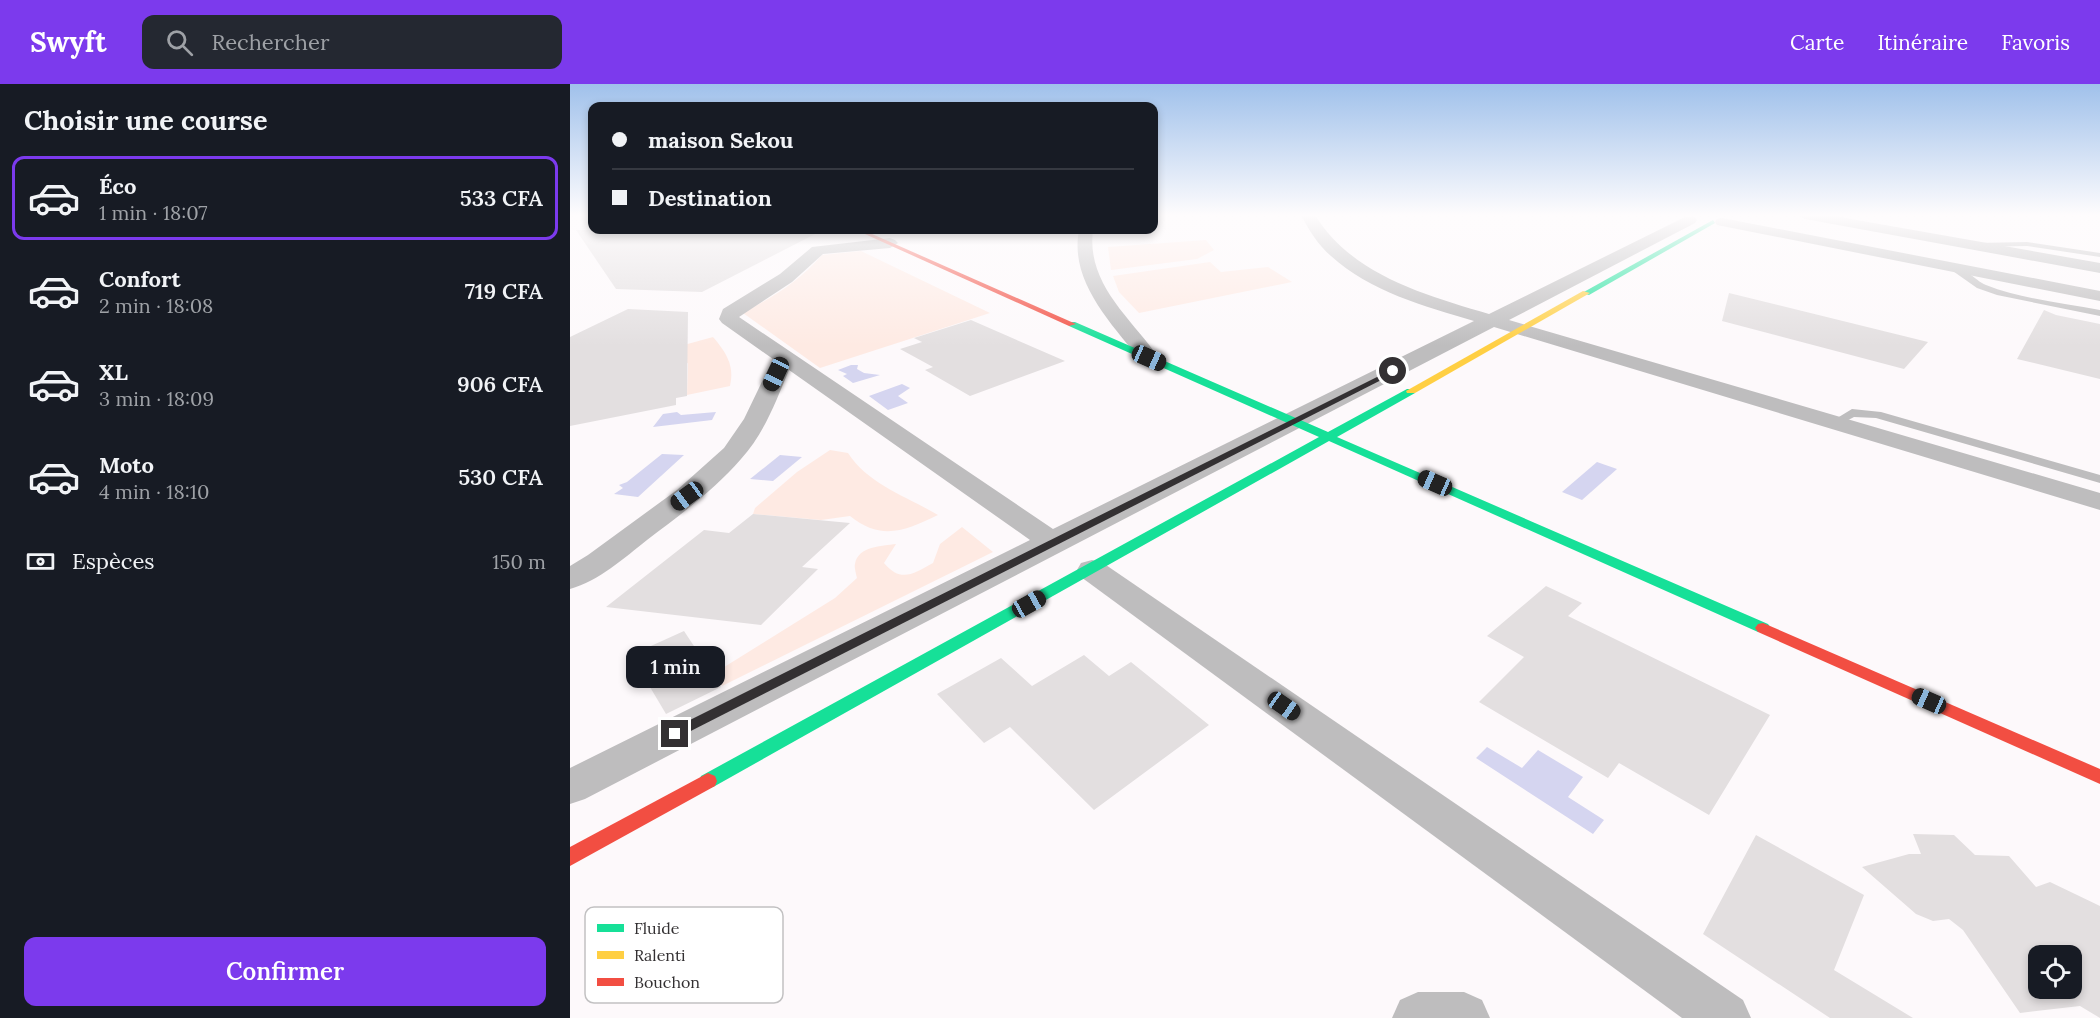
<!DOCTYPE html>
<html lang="fr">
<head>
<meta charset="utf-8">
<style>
	body { margin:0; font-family:Lora,serif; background:#242831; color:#f1f3f6; height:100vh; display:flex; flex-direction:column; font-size:22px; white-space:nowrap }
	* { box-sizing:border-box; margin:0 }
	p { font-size:20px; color:#9ea1a6 }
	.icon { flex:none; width:33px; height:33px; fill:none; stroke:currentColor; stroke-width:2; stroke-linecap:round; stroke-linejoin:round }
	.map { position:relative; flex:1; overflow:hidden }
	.side { display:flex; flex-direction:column; background:#171b24; width:570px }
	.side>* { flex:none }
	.hud { position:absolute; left:18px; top:18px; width:570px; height:132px; border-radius:12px; box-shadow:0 3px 9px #0003; display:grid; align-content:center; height:132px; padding:0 24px; background:#171b24 }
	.controls { position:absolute; left:1458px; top:861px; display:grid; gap:12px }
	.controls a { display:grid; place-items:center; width:54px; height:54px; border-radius:12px; background:#171b24; box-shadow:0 3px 9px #0003; font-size:30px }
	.end { position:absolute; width:27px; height:27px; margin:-14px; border:8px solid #333032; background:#fff; box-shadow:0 0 0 3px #fff }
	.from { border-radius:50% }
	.bubble { position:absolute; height:42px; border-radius:12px; background:#171b24; box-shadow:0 3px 9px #0003; font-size:20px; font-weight:600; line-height:42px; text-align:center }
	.car { position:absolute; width:18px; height:36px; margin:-18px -9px; border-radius:8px; box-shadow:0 0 4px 2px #0007; background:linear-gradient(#222 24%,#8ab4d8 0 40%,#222 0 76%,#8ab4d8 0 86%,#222 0) }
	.hud b { display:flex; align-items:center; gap:21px; height:57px; font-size:22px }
	.hud b+b { border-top:2px solid #363941 }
	.hud i { width:15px; height:15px; background:#f1f3f6 }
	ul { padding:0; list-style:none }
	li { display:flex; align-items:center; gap:18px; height:84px; margin:0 12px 9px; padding:0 12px; border:3px solid transparent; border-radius:12px }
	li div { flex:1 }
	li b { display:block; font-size:22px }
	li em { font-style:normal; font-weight:600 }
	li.active { border-color:#7c3aed }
	li>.icon { width:54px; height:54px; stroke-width:1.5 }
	h2 { padding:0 24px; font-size:27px; line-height:72px }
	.pay { display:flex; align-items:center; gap:15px; height:66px; padding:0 24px; font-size:22px }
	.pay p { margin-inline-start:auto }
	.primary-button { display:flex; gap:12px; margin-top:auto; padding:12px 24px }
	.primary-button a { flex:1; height:69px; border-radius:12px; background:#7c3aed; color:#fff; font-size:24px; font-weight:600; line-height:69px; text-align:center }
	header { display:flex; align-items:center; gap:36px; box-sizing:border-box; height:84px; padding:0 30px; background:#7c3aed; color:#fff }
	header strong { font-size:28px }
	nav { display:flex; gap:33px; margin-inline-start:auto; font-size:21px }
	.search { width:420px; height:54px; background:#242831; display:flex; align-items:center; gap:15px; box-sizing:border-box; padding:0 21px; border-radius:12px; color:#9ea1a6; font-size:22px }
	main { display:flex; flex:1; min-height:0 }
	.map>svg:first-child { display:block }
</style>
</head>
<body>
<header>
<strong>Swyft</strong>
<div class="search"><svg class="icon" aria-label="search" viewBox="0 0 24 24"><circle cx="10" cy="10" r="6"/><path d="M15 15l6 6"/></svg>Rechercher</div>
<nav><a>Carte</a><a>Itinéraire</a><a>Favoris</a></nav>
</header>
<main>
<section class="side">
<h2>Choisir une course</h2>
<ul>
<li class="active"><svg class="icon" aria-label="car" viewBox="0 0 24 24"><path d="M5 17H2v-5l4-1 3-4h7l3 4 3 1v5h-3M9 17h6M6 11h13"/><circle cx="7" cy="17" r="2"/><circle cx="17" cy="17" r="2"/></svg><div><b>Éco</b><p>1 min · 18:07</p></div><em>533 CFA</em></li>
<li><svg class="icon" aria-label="car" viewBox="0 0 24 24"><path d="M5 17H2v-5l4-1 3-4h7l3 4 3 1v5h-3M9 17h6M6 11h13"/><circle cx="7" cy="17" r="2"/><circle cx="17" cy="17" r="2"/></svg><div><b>Confort</b><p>2 min · 18:08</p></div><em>719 CFA</em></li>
<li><svg class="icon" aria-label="car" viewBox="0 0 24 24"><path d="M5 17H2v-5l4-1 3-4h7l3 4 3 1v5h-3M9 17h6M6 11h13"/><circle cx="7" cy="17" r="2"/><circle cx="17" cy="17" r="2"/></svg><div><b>XL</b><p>3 min · 18:09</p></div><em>906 CFA</em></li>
<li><svg class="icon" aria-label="car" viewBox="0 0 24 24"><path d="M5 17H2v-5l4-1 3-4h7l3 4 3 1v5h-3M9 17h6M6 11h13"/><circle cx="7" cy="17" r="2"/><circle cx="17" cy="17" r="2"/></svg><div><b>Moto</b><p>4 min · 18:10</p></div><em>530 CFA</em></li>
</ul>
<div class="pay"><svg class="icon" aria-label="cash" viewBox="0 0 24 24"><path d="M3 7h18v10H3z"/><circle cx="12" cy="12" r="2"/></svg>Espèces<p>150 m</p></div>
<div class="primary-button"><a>Confirmer</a></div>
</section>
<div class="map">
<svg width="1530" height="934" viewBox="0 0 1530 934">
	<rect width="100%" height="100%" fill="#fdf9fb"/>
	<!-- green -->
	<g fill="#feeae3">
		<polygon points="636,156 644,166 627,175 541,186 538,163"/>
		<path d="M 291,167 L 420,229 L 250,284 L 173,229 C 203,213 230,197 252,171 Z"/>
		<polygon points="640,178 651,188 698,183 722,198 569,229 549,208 543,192"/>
		<path d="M 143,253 C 156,268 165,282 160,302 L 117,311 L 118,279 L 8,300 L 85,269 Z"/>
		<path d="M 260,366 L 278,369 C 299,401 336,412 368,431 C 335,447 311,457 280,432 L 251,436 L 183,430 L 185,424 L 227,388 Z"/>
		<path d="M 392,443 L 423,468 L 152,602 L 143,590 L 265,514 L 287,494 C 286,490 284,483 285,480 C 288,462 312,462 326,460 L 314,479 C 331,499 343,490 363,479 L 370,460 Z"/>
	</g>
	<!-- water -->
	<g fill="#d5d5f0">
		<polygon points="281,281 288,281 287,285 294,289 310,291 283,299 273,292 277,290 268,286"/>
		<polygon points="332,300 340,304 328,312 338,319 318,326 299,312"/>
		<polygon points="107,328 111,331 146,328 142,336 83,343 93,330"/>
		<polygon points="92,370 114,371 68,413 44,410 53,404 49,401 57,398"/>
		<polygon points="210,371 232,373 203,397 180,395"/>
		<polygon points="1027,378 1047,385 1012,416 992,408"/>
		<polygon points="917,663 952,684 968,666 1013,693 998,713 1034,736 1023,750 906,674"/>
	</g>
	<!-- building -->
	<g fill="#e3dfe0" fill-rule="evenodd">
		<polygon points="6,146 253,146 132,208 46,205"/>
		<polygon points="1159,209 1358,258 1334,285 1152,237"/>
		<polygon points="58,225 118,228 117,312 106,314 106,321 0,342 0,253"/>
		<polygon points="1474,226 1486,231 1530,240 1530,295 1447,275"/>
		<polygon points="401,236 495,277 400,312 355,286 363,283 330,265 352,258 344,254"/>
		<polygon points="183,430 280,439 232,483 248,485 191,541 36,523 134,446 159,449"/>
		<polygon points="976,502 1012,519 998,532 1200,631 1139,731 1049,679 1038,694 909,618 954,573 917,552"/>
		<polygon points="114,547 151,603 96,630 61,571"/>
		<polygon points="514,571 539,592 561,578 639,641 524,726 440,643 414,659 367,610 431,574 462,602"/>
		<path d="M 1343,750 L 1384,751 L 1405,771 L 1439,772 L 1466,803 L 1480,798 L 1530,822 L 1530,934 L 1510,922 L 1450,929 L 1393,846 L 1379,835 L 1363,837 L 1346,830 L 1292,783 L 1339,770 L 1351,770 ZM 1468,872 L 1502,872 L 1502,904 L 1468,904 Z"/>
		<polygon points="1186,751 1294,811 1264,886 1343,934 1260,934 1133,850"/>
	</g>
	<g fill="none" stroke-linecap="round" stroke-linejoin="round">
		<!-- lane -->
		<g fill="#bebdbe" fill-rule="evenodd">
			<polygon points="1457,158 1530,169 1530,173 1457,162 1405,163 1401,161 1405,159"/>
			<path d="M 1380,181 C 1393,180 1404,196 1416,201 C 1451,215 1493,219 1530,226 L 1530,232 L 1427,211 L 1407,204 L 1380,185 Z"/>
			<polygon points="1282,325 1311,328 1530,391 1530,399 1306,334 1284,333 1265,343 1259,339"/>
		</g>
		<!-- street -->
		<g fill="#bebdbe" fill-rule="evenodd">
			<path d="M 731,131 L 745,131 C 782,191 855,211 919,230 L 1115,133 L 1125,133 L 1127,136 L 1125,139 L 939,236 L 1530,409 L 1530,426 L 924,243 L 15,715 L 0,720 L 0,684 L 460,456 L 219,286 C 206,317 194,350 171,375 C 144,406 110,431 77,456 C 54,474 29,497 0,505 L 0,482 L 18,471 L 107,406 L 154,364 L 174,335 L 203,275 L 152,239 L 149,235 L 153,225 L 210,190 L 242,163 L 320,154 L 325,156 L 328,159 L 320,164 L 253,170 L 222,198 L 169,233 L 483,445 L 904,237 C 856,223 799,207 761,172 C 748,161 739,146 731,131 Z"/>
			<polygon points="1228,131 1258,131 1530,179 1530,189 1235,135"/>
			<polygon points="1152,134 1530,207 1530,217 1147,141 1145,138 1147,135"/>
			<path d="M 509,146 L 523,146 C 516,200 561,234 589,274 L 586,278 L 579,280 L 572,278 C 542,240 499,198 509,146 Z"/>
			<polygon points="522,476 533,479 1173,916 1181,934 1112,934 511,493 507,486 511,479"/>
			<polygon points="848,908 894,908 912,916 920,934 822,934 830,916"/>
		</g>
		<!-- fast -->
		<g fill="#16e098" fill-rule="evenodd">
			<polygon points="1143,136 1145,139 1019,211 1012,209"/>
			<polygon points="499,238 505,238 758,348 837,305 845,305 845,309 767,353 1198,540 1201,544 1198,548 1188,548 759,357 145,702 138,705 131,702 129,697 131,692 749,353 499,242"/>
		</g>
		<!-- slow -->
		<polygon fill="#ffcf43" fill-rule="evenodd" points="1013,207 1020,209 845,309 837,309 836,307"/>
		<!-- jam -->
		<g fill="#f24e42" fill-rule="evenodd">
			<polygon points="286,146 293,146 506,240 499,242"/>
			<polygon points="1193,539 1530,685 1530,700 1188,548 1185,544 1188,540"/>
			<polygon points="138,689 145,692 147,697 145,702 0,782 0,763"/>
		</g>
	</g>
	<!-- sky -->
	<linearGradient id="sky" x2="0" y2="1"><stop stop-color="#a0c1eb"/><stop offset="0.5" stop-color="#fefcfd"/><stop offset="1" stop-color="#fefcfd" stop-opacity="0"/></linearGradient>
	<rect width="1530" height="262" fill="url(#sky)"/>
	<!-- route -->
	<polygon fill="#333032" points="823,285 825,289 109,653 105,654 98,650 100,646"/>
	<!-- legend -->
	<rect x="15" y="823" width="198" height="96" rx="9" fill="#fff" stroke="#c2c1c2" stroke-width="1.5"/>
	<rect x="27" y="840" width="27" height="8" fill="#16e098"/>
	<rect x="27" y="867" width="27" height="8" fill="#ffcf43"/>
	<rect x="27" y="894" width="27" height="8" fill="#f24e42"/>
	<g font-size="16" fill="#333032">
		<text x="64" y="850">Fluide</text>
		<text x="64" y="877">Ralenti</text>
		<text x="64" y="904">Bouchon</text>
	</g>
</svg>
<div class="controls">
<a><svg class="icon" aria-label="locate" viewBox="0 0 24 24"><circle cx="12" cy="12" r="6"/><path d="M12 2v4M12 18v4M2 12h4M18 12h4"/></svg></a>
</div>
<i class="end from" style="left:823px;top:287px"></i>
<i class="end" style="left:105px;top:650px"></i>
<div class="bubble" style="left:56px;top:562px;width:99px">1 min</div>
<i class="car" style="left:579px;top:274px;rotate:114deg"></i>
<i class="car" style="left:206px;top:290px;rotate:205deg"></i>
<i class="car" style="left:865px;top:399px;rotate:294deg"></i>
<i class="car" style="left:117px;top:412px;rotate:234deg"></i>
<i class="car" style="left:459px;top:520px;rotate:61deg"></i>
<i class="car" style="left:1359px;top:617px;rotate:294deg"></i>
<i class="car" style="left:714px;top:622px;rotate:125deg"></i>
<div class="hud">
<b><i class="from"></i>maison Sekou</b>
<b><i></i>Destination</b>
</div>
</div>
</main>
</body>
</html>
